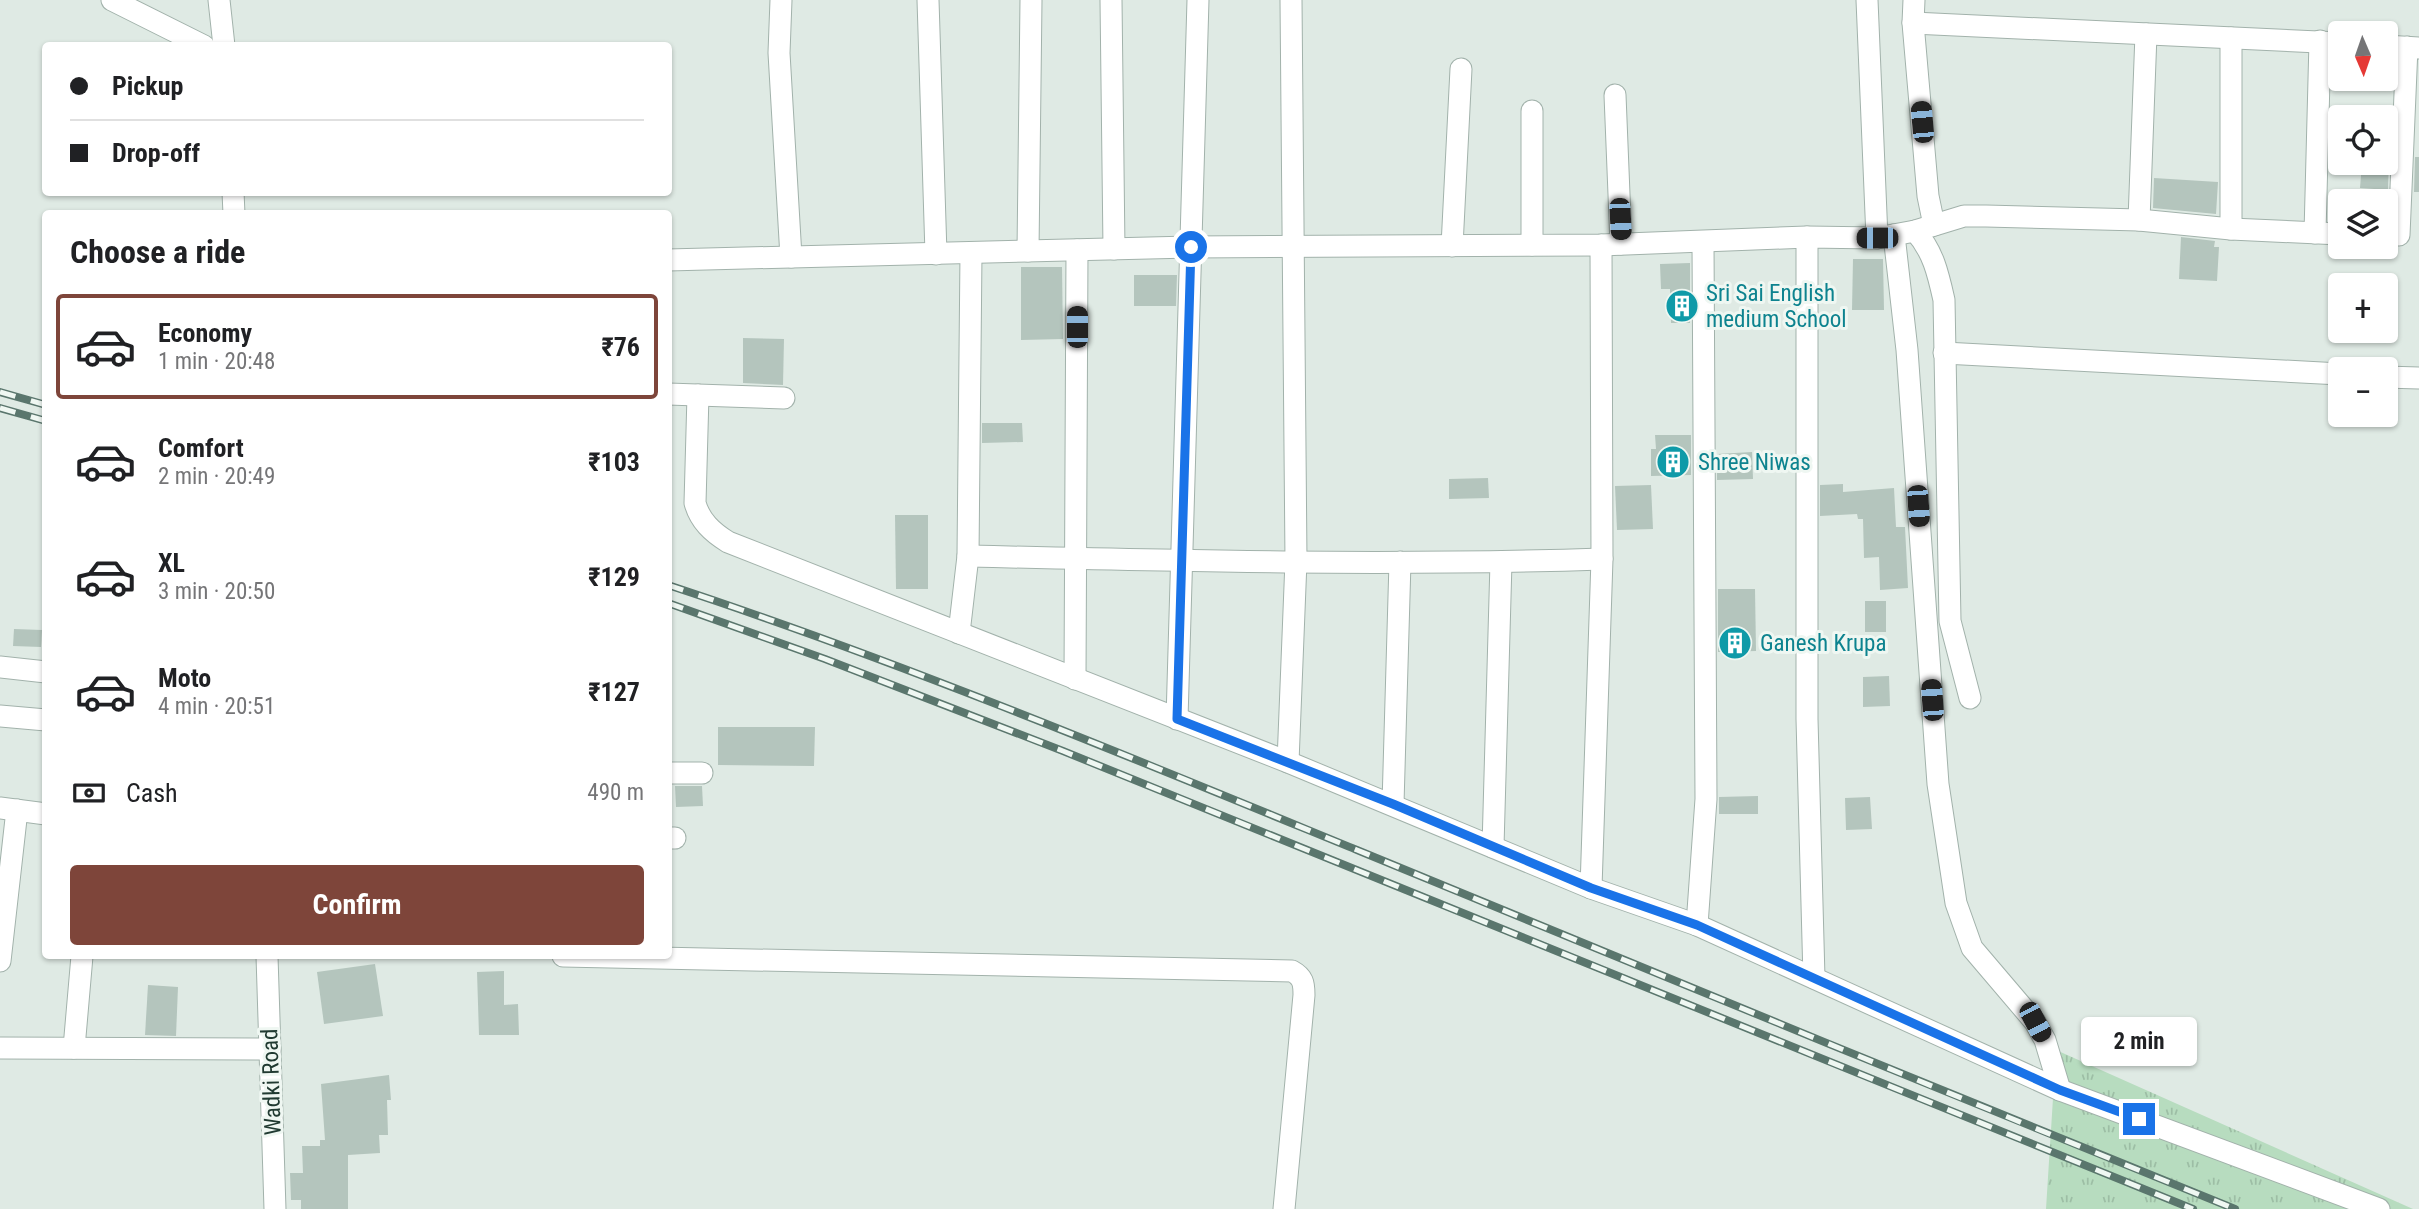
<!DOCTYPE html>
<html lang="en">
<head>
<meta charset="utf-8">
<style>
	body { margin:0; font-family:"Roboto Condensed",sans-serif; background:#f6f6f6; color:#202124; height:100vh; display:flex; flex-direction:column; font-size:26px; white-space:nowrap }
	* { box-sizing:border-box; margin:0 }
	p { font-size:23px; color:#757577 }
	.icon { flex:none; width:38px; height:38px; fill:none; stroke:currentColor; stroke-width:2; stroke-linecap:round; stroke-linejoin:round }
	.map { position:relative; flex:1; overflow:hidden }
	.panel { position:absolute; left:42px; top:210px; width:630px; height:749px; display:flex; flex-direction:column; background:#fff; border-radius:7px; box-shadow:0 2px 5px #0004 }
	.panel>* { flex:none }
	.banner { position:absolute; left:42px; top:42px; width:630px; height:154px; border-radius:7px; box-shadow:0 2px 5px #0004; display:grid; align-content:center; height:154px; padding:0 28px; background:#fff }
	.needle { width:46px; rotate:178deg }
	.fabs { position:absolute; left:2328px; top:21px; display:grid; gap:14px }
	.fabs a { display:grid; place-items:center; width:70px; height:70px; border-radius:7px; background:#fff; box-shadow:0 2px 5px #0004; font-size:35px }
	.end { position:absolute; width:32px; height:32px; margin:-16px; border:9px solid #1a73e8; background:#fff; box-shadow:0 0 0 4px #fff }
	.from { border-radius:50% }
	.bubble { position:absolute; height:49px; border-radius:7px; background:#fff; box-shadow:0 2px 5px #0004; font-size:23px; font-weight:700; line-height:49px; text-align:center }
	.car { position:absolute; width:21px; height:42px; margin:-21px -10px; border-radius:9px; box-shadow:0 0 5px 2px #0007; background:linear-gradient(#222 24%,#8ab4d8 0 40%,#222 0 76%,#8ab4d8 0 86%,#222 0) }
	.banner b { display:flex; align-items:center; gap:24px; height:66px; font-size:26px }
	.banner b+b { border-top:2px solid #e0e0e0 }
	.banner i { width:18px; height:18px; background:#202124 }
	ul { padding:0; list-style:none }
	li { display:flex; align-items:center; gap:21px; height:105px; margin:0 14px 10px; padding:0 14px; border:4px solid transparent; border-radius:7px }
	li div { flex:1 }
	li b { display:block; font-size:26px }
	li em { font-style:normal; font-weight:700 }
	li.active { border-color:#7e453a }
	li>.icon { width:63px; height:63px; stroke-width:1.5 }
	h2 { padding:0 28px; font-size:32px; line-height:84px }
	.pay { display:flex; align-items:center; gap:18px; height:77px; padding:0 28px; font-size:26px }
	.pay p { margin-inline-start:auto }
	.cta { display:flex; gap:14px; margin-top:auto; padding:14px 28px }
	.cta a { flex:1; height:80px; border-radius:7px; background:#7e453a; color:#fff; font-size:28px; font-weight:700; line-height:80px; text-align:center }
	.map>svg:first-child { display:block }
</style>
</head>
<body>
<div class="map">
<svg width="2419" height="1209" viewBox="0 0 2419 1209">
	<defs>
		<pattern id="grass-tufts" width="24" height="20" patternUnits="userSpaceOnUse" patternTransform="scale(1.75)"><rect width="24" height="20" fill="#b7dcbf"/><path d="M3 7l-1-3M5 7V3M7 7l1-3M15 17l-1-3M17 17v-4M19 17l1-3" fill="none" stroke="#9dbea5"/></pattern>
	</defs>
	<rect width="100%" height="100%" fill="#dfeae4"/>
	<!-- grass -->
	<polygon fill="url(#grass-tufts)" points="2056,1050 2413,1209 2046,1209"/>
	<!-- building -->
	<g fill="#b4c5bd">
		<polygon points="2385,155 2389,156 2388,190 2360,188 2362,163 2385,163"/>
		<polygon points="2415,157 2419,157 2419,192 2414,192"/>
		<polygon points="2154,178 2218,182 2216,214 2153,208"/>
		<polygon points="2181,237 2215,241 2214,247 2219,247 2217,281 2179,279"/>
		<polygon points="1853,259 1883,259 1884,310 1852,310"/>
		<polygon points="1690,263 1690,323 1671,323 1670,289 1661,289 1660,264"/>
		<polygon points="1021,267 1062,267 1063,339 1021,340"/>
		<polygon points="1134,275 1177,275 1176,306 1134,306"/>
		<polygon points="743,338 784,339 783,385 743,383"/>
		<polygon points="982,423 1022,423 1023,442 982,443"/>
		<polygon points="1655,435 1691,435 1691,475 1651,476 1651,449 1656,449"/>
		<polygon points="1752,452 1753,479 1717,480 1717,454"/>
		<polygon points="1488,478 1489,498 1449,499 1449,479"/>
		<polygon points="1843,484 1843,492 1894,488 1896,527 1905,527 1908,588 1880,590 1879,557 1864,558 1863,519 1858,519 1857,514 1820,516 1820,485"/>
		<polygon points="1651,485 1653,529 1617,530 1615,486"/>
		<polygon points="895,515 928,515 928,589 896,589"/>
		<polygon points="1718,589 1755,589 1756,651 1718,652"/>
		<rect x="1865" y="601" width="21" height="31"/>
		<polygon points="14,629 42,630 41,647 13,646"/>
		<polygon points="1889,676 1890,706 1863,707 1863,677"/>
		<polygon points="718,727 815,727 814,766 718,765"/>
		<polygon points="675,786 702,786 703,806 676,807"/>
		<polygon points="1758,796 1758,814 1719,814 1719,797"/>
		<polygon points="1870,797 1872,829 1846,830 1845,798"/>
		<polygon points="375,964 383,1016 324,1024 317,972"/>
		<polygon points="504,971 504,1005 518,1004 519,1035 479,1035 477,972"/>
		<polygon points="148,985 178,987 176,1036 145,1035"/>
		<polygon points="389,1075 391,1100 387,1100 388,1135 379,1135 380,1153 348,1155 348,1209 301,1209 301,1200 291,1200 290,1173 303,1173 302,1146 320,1146 320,1140 325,1140 321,1084"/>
	</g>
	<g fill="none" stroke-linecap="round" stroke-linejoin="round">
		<defs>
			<g id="minor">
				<polyline points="112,0 204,46"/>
				<polyline points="219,0 224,46"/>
				<polyline points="781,0 779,53 791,257"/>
				<polyline points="928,0 936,254"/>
				<polyline points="1111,0 1114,249"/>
				<polyline points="1867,0 1877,238"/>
				<polyline points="1914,0 1913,23 1928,196 1934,225"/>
				<polyline points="1913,23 2340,43"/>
				<polyline points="2385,46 2419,48"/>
				<polyline points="1615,95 1621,244"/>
				<polyline points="1532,111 1532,245"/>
				<polyline points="233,192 234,214"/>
				<polyline points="2139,220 2146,34"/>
				<polyline points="2231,229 2231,38"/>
				<path d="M 1915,231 C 1933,251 1938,273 1944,300 L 1950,621 L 1970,698"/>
				<polyline points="2315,233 2320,41"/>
				<polyline points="1894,235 1907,350 1938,784 1956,903 1972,948 2035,1022 2045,1040 2060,1090"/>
				<polyline points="2399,235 2407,47"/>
				<polyline points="1807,237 1807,719 1814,978"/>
				<polyline points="1452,246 1461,69"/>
				<polyline points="1028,251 1031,0"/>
				<polyline points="668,260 1190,247 1601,245 1807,237 1877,238 1915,231 1964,216 1986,216 2139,220 2231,229 2340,234"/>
				<polyline points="1944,353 2340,374"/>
				<polyline points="2385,377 2419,378"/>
				<polyline points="668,394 784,398"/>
				<path d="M 698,395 L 695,503 C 700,521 712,532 728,542 L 1288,762 L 1591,888 L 1697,925 L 2060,1090 L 2379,1209"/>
				<path d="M 968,556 C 1179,561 1391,566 1602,559"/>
				<polyline points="959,633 968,556 971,253"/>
				<polyline points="0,667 46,672"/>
				<polyline points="1075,679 1077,250"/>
				<polyline points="0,716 46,720"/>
				<polyline points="1177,719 1198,0"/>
				<polyline points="1288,762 1296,561 1291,0"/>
				<polyline points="668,773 702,773"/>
				<polyline points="1393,804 1400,562"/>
				<polyline points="0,808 46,814"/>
				<polyline points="668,838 675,838"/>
				<polyline points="1493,847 1501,562"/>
				<polyline points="1591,888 1602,559 1601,245"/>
				<polyline points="1697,925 1706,799 1703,243"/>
				<polyline points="267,956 275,1209"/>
				<path d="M 563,956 L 1292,971 C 1303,977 1304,983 1304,995 L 1284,1209"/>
				<polyline points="0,961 17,810"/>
				<polyline points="0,1048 270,1049"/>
				<polyline points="74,1048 82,956"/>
			</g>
		</defs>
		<!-- minor casing -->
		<use href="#minor" stroke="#a2b2ab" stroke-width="23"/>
		<!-- minor -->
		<use href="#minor" stroke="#fff" stroke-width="21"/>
		<defs>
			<g id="rail">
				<polyline points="0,392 46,405"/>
				<polyline points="0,408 46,421"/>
				<path d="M 668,585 C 902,662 1130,757 1357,850 C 1649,970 1942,1091 2235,1209"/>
				<polyline points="668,603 825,659 1063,751 2193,1209"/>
			</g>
		</defs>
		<!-- rail casing -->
		<use href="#rail" stroke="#5a766d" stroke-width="8"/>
		<!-- rail -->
		<use href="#rail" stroke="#eff7f2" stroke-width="5" stroke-dasharray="16" stroke-linecap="butt"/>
	</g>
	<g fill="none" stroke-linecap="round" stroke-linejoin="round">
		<!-- route -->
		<polyline stroke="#1a73e8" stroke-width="9" points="1191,247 1177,719 1393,804 1591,888 1697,925 2060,1090 2139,1119"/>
	</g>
	<!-- icons -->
	<defs>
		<symbol id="building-disc" viewBox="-11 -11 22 22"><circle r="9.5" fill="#0f9aa8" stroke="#eff7f2"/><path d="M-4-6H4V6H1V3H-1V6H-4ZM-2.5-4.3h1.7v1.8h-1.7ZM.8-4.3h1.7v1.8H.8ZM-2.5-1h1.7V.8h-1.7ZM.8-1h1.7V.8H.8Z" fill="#fff"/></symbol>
	</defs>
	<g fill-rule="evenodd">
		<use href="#building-disc" x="1663" y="287" width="38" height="38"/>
		<use href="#building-disc" x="1654" y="443" width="38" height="38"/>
		<use href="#building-disc" x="1716" y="624" width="38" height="38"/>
	</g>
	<g text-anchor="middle" stroke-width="6" stroke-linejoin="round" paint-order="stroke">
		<!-- culture labels -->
		<g font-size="23" fill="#0d838f" stroke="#eff7f2" text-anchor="start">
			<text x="1706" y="301">Sri Sai English<tspan x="1706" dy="26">medium School</tspan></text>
			<text x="1698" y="470">Shree Niwas</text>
			<text x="1760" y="651">Ganesh Krupa</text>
		</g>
		<!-- street labels -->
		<g font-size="23" fill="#203a31" stroke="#eff7f2">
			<text transform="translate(271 1082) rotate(-92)" y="8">Wadki Road</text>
		</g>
	</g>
</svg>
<div class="fabs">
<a><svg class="needle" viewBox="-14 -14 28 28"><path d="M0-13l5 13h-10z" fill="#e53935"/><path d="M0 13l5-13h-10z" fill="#757577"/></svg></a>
<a><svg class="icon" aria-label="locate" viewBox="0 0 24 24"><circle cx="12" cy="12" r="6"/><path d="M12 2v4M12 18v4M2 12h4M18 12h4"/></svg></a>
<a><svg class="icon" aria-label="layers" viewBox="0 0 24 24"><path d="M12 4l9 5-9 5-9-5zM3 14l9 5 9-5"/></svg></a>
<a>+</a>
<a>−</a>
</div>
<i class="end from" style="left:1191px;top:247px"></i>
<i class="end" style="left:2139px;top:1119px"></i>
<div class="bubble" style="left:2081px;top:1017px;width:116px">2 min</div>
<i class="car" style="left:1922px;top:122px;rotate:355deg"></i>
<i class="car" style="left:1620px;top:219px;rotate:177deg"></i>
<i class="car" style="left:1877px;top:238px;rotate:270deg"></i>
<i class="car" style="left:1077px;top:327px;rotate:0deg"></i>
<i class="car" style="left:1918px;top:506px;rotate:176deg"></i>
<i class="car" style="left:1932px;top:700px;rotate:356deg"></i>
<i class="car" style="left:2035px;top:1022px;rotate:152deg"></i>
<div class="banner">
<b><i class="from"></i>Pickup</b>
<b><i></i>Drop-off</b>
</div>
<section class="panel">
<h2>Choose a ride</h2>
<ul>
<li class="active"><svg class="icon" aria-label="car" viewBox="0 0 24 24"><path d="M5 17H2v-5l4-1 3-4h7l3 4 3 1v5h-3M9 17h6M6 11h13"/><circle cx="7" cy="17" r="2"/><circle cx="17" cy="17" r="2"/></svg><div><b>Economy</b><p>1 min · 20:48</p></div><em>₹76</em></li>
<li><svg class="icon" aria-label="car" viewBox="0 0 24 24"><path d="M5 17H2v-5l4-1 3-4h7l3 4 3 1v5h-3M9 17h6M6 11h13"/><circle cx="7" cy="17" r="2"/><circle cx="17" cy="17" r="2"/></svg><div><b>Comfort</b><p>2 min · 20:49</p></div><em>₹103</em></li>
<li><svg class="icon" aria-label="car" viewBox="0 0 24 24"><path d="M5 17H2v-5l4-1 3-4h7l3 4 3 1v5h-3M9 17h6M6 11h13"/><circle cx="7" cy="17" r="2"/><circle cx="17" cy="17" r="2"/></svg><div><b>XL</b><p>3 min · 20:50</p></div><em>₹129</em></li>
<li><svg class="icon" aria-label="car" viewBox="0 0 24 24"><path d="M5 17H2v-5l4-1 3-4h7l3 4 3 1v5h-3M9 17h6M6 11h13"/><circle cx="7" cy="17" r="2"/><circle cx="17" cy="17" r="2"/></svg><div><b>Moto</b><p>4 min · 20:51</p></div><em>₹127</em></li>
</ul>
<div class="pay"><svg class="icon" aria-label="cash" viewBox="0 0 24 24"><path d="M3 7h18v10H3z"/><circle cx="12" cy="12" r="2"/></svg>Cash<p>490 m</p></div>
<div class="cta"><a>Confirm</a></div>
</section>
</div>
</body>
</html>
